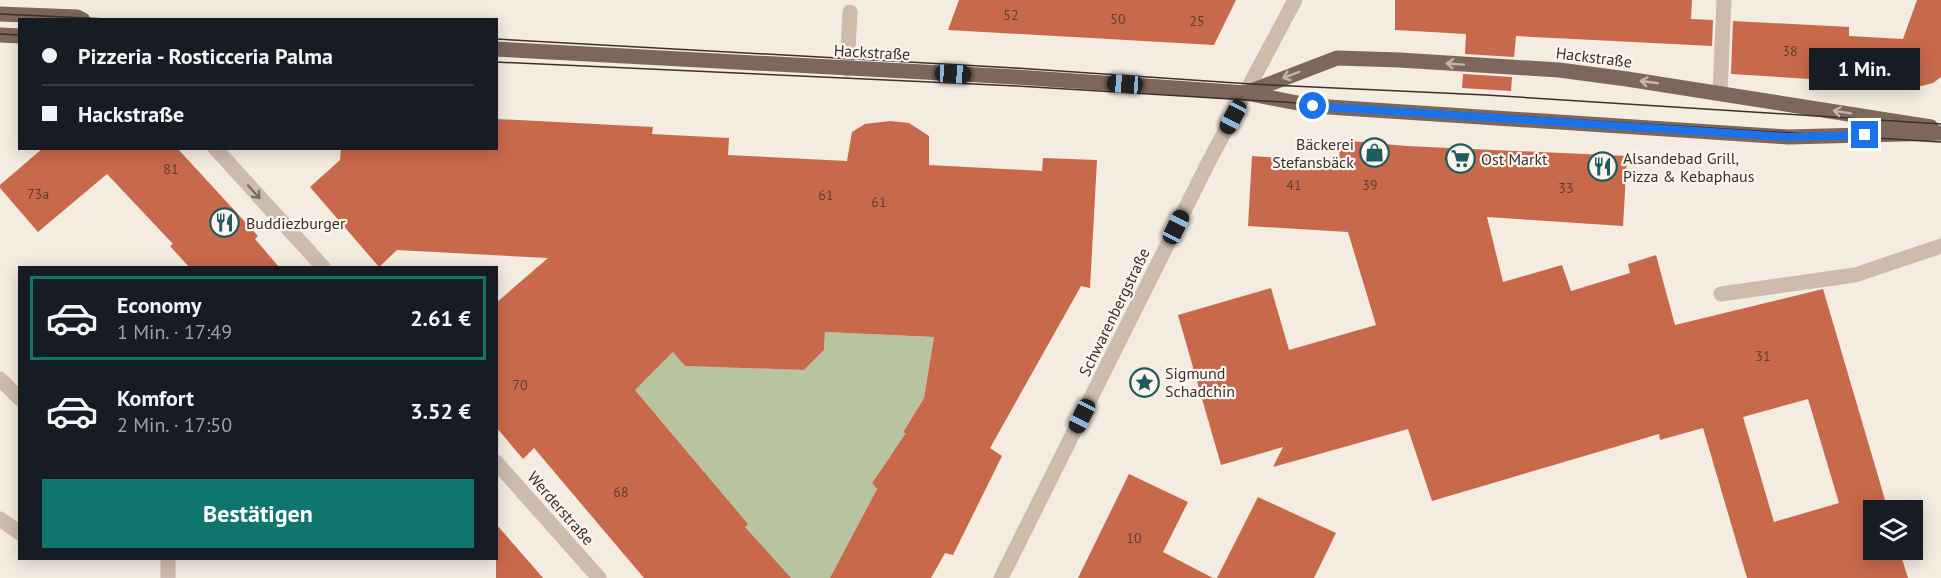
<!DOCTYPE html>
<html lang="de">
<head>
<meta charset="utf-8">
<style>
	body { margin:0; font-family:"PT Sans",sans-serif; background:#20242c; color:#f1f3f6; height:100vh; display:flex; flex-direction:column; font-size:22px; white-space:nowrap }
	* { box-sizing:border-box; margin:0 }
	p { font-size:20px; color:#9ea1a6 }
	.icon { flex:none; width:33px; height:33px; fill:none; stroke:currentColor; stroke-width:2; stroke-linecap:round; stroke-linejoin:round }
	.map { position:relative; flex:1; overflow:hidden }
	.sheet { position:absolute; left:18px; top:266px; width:480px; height:294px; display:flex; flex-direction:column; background:#171b24; border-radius:0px; box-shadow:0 3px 15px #0003 }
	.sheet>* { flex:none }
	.guide { position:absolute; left:18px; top:18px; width:480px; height:132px; border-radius:0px; box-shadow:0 3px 15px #0003; display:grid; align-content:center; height:132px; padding:0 24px; background:#171b24 }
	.buttons { position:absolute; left:1863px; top:500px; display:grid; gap:12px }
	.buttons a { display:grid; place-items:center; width:60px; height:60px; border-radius:0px; background:#171b24; box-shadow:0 3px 15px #0003; font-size:30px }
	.end { position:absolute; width:27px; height:27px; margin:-14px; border:8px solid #1a73e8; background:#fff; box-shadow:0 0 0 3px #fff }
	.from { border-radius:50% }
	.bubble { position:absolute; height:42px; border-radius:0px; background:#171b24; box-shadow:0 3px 15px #0003; font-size:20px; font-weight:600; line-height:42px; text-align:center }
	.car { position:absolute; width:18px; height:36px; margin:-18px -9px; border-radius:8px; box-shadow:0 0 4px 2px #0007; background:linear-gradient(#222 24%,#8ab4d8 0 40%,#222 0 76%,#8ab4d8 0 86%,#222 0) }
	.guide b { display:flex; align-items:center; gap:21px; height:57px; font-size:22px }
	.guide b+b { border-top:2px solid #363941 }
	.guide i { width:15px; height:15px; background:#f1f3f6 }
	ul { padding:10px 0 0; list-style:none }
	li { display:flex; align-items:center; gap:18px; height:84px; margin:0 12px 9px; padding:0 12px; border:3px solid transparent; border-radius:0px }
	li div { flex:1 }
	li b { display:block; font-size:22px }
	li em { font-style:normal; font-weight:600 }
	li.current { border-color:#0f766e }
	li>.icon { width:54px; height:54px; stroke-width:1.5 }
	.primary-button { display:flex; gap:12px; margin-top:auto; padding:12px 24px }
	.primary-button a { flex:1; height:69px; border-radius:0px; background:#0f766e; color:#fff; font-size:24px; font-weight:600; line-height:69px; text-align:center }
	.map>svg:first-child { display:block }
</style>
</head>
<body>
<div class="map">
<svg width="1941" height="578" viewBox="0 0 1941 578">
	<rect width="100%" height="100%" fill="#f4ebe1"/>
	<!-- green -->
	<polygon fill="#b8c4a0" points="635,306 685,366 804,370 824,350 825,332 934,337 924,398 903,431 912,434 890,456 872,483 877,489 834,571 836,578 778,578 782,569 745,527 747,523 635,390"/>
	<!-- building -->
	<g fill="#c8694b" fill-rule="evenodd">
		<polygon points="959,0 1236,0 1214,45 948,30"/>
		<polygon points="1395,0 1692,0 1691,19 1713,20 1712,46 1516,36 1514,57 1465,54 1466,34 1395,30"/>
		<polygon points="1917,0 1941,0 1941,77 1933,83 1921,86 1731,74 1733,21 1849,27 1849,36 1903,39"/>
		<polygon points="1463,74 1512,77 1511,91 1462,88"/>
		<polygon points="496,119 653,127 652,134 729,138 728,155 847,161 852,132 865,124 890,121 909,123 929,136 929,165 1042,171 1043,158 1097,160 1090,288 1081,286 990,448 1002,456 953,555 945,553 931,578 830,578 877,489 872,483 906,433 903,432 924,398 934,337 825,332 824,350 804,370 685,366 673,352 635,390 748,524 745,527 791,578 644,578 534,448 523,459 496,427 496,303 548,258 397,250 379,267 310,187 340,160 341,148 496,148"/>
		<path d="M 1340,140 L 1406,146 L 1627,156 L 1623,226 L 1487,217 L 1503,282 L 1562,265 L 1571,291 L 1630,273 L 1628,264 L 1656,255 L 1675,325 L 1823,289 L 1888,510 L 1874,510 L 1874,549 L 1899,549 L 1908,578 L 1747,578 L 1703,428 L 1660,440 L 1659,434 L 1432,501 L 1408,429 L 1273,467 L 1283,447 L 1221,465 L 1178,315 L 1271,288 L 1289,350 L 1376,325 L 1348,232 L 1248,226 L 1252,156 L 1339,162 ZM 1808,399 L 1839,503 L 1774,522 L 1743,417 Z"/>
		<polygon points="43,148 177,148 258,236 255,239 279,267 189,267 170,246 173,244 107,174 38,232 0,188 0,185"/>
		<polygon points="1129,474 1188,502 1163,552 1213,578 1078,578"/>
		<polygon points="1258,497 1336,533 1314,578 1217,578"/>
		<polygon points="496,524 543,578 496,578"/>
	</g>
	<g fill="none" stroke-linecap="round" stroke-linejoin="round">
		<!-- minor -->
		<g stroke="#cdbbac" stroke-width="15">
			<polyline points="847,69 850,12"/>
			<polyline points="1720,93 1724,0"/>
			<polyline points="215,148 323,267"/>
			<polyline points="1721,294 1855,275 1941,246"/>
			<polyline points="0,379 20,399"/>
			<polyline points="496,462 599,578"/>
			<polyline points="0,519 20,533"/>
			<polyline points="168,558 168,578"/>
			<polyline points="1001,578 1208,163 1295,0"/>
		</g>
		<!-- major -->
		<g stroke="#7d675c" stroke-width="15">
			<polyline points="0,14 77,17 83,20"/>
			<polyline points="0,35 20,36"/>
			<polyline points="496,49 1016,77 1146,86 1246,93 1313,106 1788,137 1941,133"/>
			<polyline points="1246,93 1337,58 1400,60 1559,70 1627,79 1931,127"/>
		</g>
		<!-- tram -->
		<g stroke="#3b302b" stroke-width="1.5">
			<polyline points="0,14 129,20"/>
			<polyline points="0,34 20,35"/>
			<polyline points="496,39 1015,68 1251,84 1486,95 1941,124"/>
			<polyline points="496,62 1017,86 1941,142"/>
		</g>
	</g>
	<!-- one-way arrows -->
	<defs><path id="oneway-shaft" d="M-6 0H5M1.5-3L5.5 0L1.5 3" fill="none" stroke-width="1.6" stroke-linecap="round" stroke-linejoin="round" transform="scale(1.5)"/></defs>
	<g stroke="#c2b5ac">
		<use href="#oneway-shaft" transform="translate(1455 64) rotate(-176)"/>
		<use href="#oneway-shaft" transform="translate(1291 75) rotate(160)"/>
		<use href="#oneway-shaft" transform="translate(1649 82) rotate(-172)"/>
		<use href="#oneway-shaft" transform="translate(1842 112) rotate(-171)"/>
	</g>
	<use stroke="#7d6f65" href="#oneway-shaft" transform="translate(254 192) rotate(48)"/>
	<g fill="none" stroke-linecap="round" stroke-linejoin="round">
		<!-- route -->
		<polyline stroke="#1a73e8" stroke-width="8" points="1313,106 1788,137 1865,135"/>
	</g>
	<!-- icons -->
	<defs>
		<symbol id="shop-ring" viewBox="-11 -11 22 22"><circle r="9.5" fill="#fbf5ee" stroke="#1f5a5e" stroke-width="1.5"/><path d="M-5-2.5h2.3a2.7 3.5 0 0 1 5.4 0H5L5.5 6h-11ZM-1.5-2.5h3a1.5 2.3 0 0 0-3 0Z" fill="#1f5a5e"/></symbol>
		<symbol id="supermarket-ring" viewBox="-11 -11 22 22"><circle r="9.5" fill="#fbf5ee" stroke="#1f5a5e" stroke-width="1.5"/><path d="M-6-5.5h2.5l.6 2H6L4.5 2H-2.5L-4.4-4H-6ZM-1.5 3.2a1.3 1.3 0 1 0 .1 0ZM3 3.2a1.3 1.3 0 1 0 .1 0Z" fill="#1f5a5e"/></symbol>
		<symbol id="restaurant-ring" viewBox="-11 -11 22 22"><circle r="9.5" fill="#fbf5ee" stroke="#1f5a5e" stroke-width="1.5"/><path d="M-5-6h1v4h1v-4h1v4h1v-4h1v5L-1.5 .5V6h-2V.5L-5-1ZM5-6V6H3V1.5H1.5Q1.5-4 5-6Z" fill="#1f5a5e"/></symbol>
		<symbol id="sight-ring" viewBox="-11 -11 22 22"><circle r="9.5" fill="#fbf5ee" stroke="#1f5a5e" stroke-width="1.5"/><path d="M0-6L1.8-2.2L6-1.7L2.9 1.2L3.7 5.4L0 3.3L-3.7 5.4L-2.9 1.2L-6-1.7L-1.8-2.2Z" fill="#1f5a5e"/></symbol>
	</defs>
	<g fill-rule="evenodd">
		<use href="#shop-ring" x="1358" y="136" width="33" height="33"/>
		<use href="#supermarket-ring" x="1444" y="142" width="33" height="33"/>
		<use href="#restaurant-ring" x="1586" y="150" width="33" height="33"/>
		<use href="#restaurant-ring" x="208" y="206" width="33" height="33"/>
		<use href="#sight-ring" x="1128" y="366" width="33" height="33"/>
	</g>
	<g text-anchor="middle" stroke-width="4.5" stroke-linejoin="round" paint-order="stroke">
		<!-- number labels -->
		<g font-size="14" fill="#5e3e33">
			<text x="1011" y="20">52</text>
			<text x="1118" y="24">50</text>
			<text x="1197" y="26">25</text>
			<text x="1790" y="56">38</text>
			<text x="171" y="174">81</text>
			<text x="1294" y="190">41</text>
			<text x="1370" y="190">39</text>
			<text x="1566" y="193">33</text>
			<text x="38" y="199">73a</text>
			<text x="826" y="200">61</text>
			<text x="879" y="207">61</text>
			<text x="1763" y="361">31</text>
			<text x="520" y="390">70</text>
			<text x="621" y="497">68</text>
			<text x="1134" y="543">10</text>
		</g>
		<!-- street labels -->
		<g font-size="16" fill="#3b302b" stroke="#fbf5ee">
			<text transform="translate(872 52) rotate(3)" y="6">Hackstraße</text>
			<text transform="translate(1594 57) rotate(7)" y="6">Hackstraße</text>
			<text transform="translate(1114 312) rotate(-64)" y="6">Schwarenbergstraße</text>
			<text transform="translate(561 508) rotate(49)" y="6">Werderstraße</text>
		</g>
		<!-- poi labels -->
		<g font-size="16" fill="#3b302b" stroke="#fbf5ee" text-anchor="start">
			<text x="1354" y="150" text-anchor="end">Bäckerei<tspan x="1354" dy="18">Stefansbäck</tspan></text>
			<text x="1623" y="164">Alsandebad Grill,<tspan x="1623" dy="18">Pizza &amp; Kebaphaus</tspan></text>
			<text x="1481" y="165">Ost Markt</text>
			<text x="246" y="229">Buddiezburger</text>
			<text x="1165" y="379">Sigmund<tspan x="1165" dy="18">Schadchin</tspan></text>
		</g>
	</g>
</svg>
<div class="buttons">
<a><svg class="icon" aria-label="layers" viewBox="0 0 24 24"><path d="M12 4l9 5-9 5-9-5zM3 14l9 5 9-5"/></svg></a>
</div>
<i class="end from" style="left:1313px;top:106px"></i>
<i class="end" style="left:1865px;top:135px"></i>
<div class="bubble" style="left:1809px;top:48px;width:111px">1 Min.</div>
<i class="car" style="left:953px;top:74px;rotate:93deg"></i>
<i class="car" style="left:1125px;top:84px;rotate:274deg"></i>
<i class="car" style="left:1233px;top:117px;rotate:208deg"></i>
<i class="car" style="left:1176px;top:227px;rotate:26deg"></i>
<i class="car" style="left:1082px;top:416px;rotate:206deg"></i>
<div class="guide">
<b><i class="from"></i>Pizzeria - Rosticceria Palma</b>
<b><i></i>Hackstraße</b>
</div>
<section class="sheet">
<ul>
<li class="current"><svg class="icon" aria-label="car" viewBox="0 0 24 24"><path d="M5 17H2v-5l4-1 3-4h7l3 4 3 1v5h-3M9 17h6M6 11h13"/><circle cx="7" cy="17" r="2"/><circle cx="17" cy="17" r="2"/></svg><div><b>Economy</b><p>1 Min. · 17:49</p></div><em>2.61 €</em></li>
<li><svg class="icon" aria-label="car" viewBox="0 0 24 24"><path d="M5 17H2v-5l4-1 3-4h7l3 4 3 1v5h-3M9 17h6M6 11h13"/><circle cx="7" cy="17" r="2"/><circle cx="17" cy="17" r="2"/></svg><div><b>Komfort</b><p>2 Min. · 17:50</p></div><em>3.52 €</em></li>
</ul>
<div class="primary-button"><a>Bestätigen</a></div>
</section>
</div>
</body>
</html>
